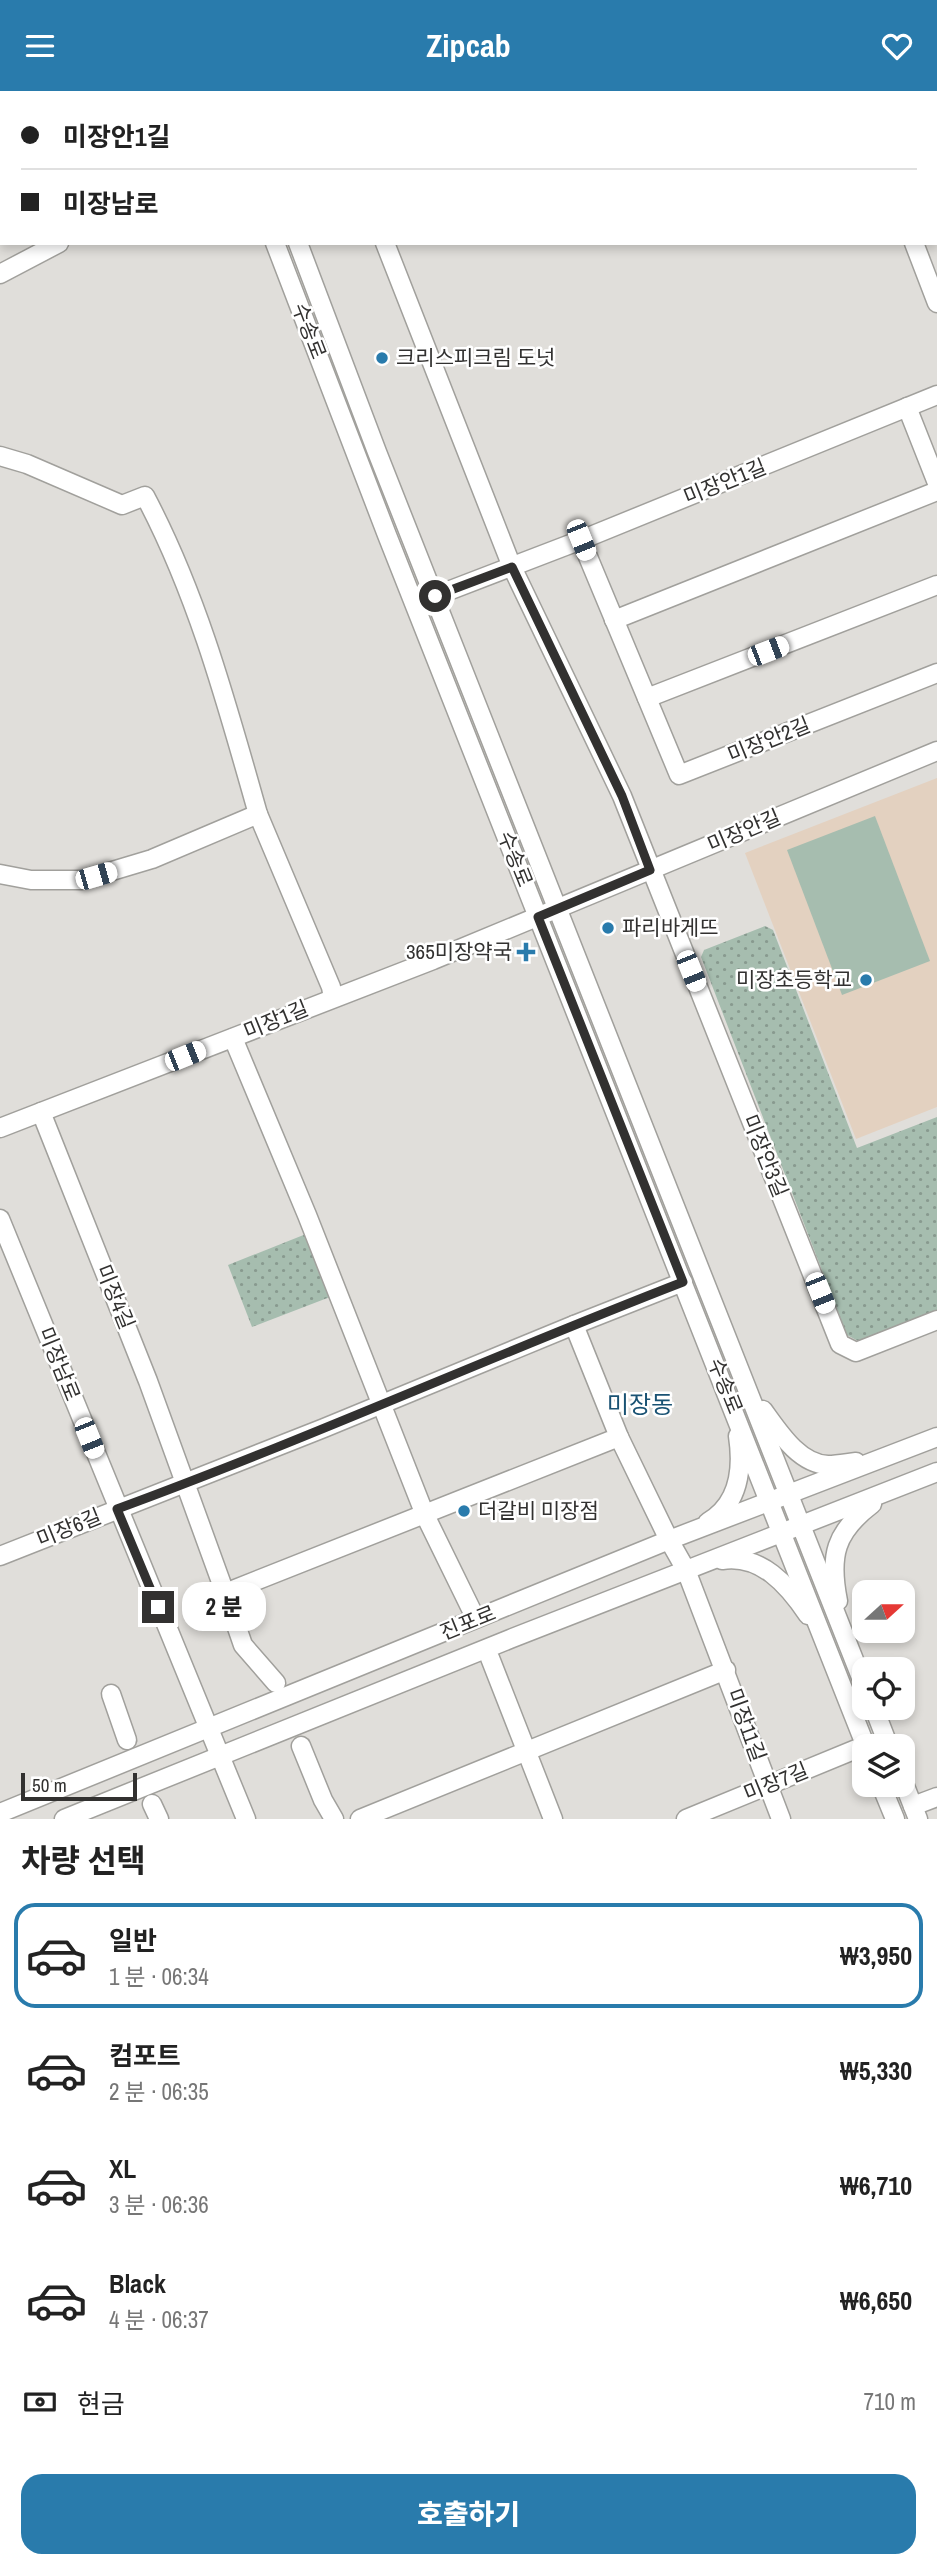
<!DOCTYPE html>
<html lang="ko">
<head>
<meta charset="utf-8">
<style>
	body { margin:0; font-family:"Archivo Narrow","Noto Sans KR",sans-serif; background:#f2f2f2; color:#222; height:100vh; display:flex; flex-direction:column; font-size:26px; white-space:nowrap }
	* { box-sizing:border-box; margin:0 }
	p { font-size:23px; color:#767676 }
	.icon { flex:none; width:38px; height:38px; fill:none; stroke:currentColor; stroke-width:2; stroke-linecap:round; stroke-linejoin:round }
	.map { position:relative; height:1728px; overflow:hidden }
	.sheet { display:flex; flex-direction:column; background:#fff; flex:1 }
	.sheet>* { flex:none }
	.guide { position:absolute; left:0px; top:0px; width:938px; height:154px; box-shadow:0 4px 10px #0003; display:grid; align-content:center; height:154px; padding:0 21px; background:#fff }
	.needle { width:46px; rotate:69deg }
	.tools { position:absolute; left:852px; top:1489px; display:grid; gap:14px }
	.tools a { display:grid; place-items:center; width:63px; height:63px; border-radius:14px; background:#fff; box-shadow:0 4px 10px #0003; font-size:35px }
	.scale { position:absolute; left:21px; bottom:18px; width:116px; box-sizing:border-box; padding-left:7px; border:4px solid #323130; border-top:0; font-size:19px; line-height:24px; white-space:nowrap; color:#323130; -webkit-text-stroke:5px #fff; paint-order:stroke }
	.end { position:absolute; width:32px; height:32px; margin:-16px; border:9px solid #323130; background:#fff; box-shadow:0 0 0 4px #fff }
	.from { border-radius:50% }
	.bubble { position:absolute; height:49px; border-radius:21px; background:#fff; box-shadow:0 4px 10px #0003; font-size:23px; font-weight:800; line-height:49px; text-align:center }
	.car { position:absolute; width:21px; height:42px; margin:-21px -10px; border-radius:9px; box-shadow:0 0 5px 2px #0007; background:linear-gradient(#fff 24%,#345 0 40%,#fff 0 76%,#345 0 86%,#fff 0) }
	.guide b { display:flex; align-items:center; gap:24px; height:66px; font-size:26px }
	.guide b+b { border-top:2px solid #e0e0e0 }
	.guide i { width:18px; height:18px; background:#222 }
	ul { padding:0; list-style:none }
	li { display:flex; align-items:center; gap:21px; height:105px; margin:0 14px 10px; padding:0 7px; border:4px solid transparent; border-radius:21px }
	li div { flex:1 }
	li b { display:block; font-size:26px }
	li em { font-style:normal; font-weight:800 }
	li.current { border-color:#297bac }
	li>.icon { width:63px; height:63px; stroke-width:1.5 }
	h2 { padding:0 21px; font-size:32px; line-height:84px }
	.pay { display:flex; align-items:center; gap:18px; height:77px; padding:0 21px; font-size:26px }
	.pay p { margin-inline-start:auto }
	.action { display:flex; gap:14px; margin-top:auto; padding:14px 21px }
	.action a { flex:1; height:80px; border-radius:21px; background:#297bac; color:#fff; font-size:28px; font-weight:800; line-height:80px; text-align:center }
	header { display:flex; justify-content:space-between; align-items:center; height:91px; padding:0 21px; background:#297bac; color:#fff; font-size:32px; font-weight:800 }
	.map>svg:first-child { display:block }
</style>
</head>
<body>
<header><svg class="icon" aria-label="menu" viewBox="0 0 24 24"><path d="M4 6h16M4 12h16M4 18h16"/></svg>Zipcab<svg class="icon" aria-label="heart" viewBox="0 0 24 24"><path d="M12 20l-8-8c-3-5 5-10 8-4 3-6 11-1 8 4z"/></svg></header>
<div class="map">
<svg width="937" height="1728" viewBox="0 0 937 1728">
	<defs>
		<pattern id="park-dots" width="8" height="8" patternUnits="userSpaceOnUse" patternTransform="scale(1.75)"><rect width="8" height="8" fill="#a6bdaf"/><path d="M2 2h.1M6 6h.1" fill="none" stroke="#889a8f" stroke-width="1.8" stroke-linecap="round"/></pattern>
	</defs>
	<rect width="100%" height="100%" fill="#e0deda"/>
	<!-- education -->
	<polygon fill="#e3d1c0" points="937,687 937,1016 856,1048 745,762"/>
	<!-- grass -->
	<polygon fill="#a6bdaf" points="875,725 930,870 842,904 787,759"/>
	<!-- park -->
	<g fill="url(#park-dots)">
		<polygon points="765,835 773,839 857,1057 937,1026 937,1219 858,1250 847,1244 701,866 704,859"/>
		<polygon points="306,1143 330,1206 252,1236 228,1174"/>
	</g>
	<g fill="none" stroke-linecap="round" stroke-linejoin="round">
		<defs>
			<g id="minor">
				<polyline points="216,0 217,2"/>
				<polyline points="240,0 241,2"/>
				<polyline points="854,0 855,2"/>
				<polyline points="444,2 449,0"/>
				<polyline points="275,152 387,444 866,1656"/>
				<polyline points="298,152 377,361 864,1594"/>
				<polyline points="385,152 512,476 622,705 840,1253 856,1261 937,1229"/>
				<polyline points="914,152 937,212"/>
				<polyline points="0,183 59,152"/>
				<polyline points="907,316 937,392"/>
				<path d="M 0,365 L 27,373 L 122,414 L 145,405 C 198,505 227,614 258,723"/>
				<polyline points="581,449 679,684 937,582"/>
				<polyline points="435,505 581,449 937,304"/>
				<polyline points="614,529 937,400"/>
				<polyline points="647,607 937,494"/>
				<polyline points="0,783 31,789 82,789 152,768 258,723 331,896 333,907"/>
				<polyline points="233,947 307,1124 425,1424 472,1520"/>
				<polyline points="41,1021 148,1290 225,1502 619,1346 574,1234"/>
				<polyline points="0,1037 433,869 937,660"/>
				<polyline points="0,1128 246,1728"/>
				<path d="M 763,1319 C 779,1341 799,1373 828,1374 C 837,1374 847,1372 856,1371"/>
				<polyline points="619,1346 669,1449 686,1479 781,1728"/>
				<path d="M 708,1431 C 739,1413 743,1378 738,1345"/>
				<polyline points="0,1465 324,1337 574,1234 683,1191"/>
				<path d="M 722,1469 C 761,1463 788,1494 808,1524"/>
				<polyline points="225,1502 243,1554 276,1592"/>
				<path d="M 838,1510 C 829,1465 835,1441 872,1413"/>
				<polyline points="490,1567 553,1728"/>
				<polyline points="111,1603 127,1649"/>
				<polyline points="874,1617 889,1656"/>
				<polyline points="301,1655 323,1709 334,1728"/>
				<polyline points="903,1690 918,1728"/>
				<polyline points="881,1694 895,1728"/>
				<polyline points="152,1713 159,1728"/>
				<polyline points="913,1715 937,1706"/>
				<polyline points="0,1722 669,1449 937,1346"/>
				<polyline points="64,1728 510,1548 937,1381"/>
				<polyline points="360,1728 726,1579"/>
				<polyline points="686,1728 866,1654"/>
			</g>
		</defs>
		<!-- minor casing -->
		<use href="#minor" stroke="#a1a09c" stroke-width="21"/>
		<!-- minor -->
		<use href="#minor" stroke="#fff" stroke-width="18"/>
	</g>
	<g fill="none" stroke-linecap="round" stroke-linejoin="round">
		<!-- route -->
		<path stroke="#323130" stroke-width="9" d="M 158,1516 L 117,1418 C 308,1348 494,1264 683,1191 L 538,826 L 650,779 L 622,705 L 512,476 L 435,505"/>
	</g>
	<!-- markers -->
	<g fill="#297bac" stroke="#fff" stroke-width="2.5">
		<circle cx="382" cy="267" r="7"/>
		<circle cx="608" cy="837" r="7"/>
		<path d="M522.5 850.5h7v7h7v7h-7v7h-7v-7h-7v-7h7z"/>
		<circle cx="866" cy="889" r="7"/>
		<circle cx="464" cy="1420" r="7"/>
	</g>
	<g text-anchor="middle" stroke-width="5" stroke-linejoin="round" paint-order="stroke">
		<!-- street labels -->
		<g font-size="21" fill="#323130" stroke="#fff">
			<text transform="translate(309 240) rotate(69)" y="7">수송로</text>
			<text transform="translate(725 391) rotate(-22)" y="7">미장안1길</text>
			<text transform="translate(769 649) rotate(-22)" y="7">미장안2길</text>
			<text transform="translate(744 740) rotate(-23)" y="7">미장안길</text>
			<text transform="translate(515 768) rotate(68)" y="7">수송로</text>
			<text transform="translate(276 929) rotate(-22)" y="7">미장1길</text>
			<text transform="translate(765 1065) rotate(68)" y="7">미장안3길</text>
			<text transform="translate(115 1206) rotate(68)" y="7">미장4길</text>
			<text transform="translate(59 1273) rotate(68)" y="7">미장남로</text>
			<text transform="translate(725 1295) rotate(68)" y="7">수송로</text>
			<text transform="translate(69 1437) rotate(-22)" y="7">미장6길</text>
			<text transform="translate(468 1532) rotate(-22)" y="7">진포로</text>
			<text transform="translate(746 1634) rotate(70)" y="7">미장11길</text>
			<text transform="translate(776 1691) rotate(-22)" y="7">미장7길</text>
		</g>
		<!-- poi labels -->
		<g font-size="21" fill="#323130" stroke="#fff" text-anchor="start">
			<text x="396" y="274">크리스피크림 도넛</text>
			<text x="622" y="844">파리바게뜨</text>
			<text x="512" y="868" text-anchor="end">365미장약국</text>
			<text x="852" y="896" text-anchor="end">미장초등학교</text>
			<text x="478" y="1427">더갈비 미장점</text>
		</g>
		<!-- quarter labels -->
		<g font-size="24" fill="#195273" stroke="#fff">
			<text x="640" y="1322">미장동</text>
		</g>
	</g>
</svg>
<div class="tools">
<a><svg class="needle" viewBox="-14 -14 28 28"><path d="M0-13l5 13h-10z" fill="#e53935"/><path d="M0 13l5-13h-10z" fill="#767676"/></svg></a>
<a><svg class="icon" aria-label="locate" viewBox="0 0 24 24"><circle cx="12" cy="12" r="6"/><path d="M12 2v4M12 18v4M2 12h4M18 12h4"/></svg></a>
<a><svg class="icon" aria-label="layers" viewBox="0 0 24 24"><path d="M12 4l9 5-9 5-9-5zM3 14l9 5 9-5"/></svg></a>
</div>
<div class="scale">50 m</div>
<i class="end from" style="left:435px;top:505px"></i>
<i class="end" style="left:158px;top:1516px"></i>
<div class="bubble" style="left:182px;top:1491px;width:84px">2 분</div>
<i class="car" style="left:581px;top:449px;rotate:158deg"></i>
<i class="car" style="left:768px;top:560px;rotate:69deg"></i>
<i class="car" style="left:96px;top:785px;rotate:74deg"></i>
<i class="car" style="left:691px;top:880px;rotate:158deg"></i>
<i class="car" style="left:185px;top:965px;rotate:68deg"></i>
<i class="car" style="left:820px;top:1202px;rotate:158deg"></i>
<i class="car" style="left:89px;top:1347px;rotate:158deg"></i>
<div class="guide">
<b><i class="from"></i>미장안1길</b>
<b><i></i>미장남로</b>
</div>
</div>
<section class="sheet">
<h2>차량 선택</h2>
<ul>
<li class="current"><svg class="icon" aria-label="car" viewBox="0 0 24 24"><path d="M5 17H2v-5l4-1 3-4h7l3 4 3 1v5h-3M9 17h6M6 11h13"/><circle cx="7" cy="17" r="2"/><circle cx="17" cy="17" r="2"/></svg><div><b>일반</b><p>1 분 · 06:34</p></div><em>₩3,950</em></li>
<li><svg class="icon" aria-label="car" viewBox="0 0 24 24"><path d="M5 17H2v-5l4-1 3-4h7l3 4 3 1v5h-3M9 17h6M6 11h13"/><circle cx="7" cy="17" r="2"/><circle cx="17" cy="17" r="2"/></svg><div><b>컴포트</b><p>2 분 · 06:35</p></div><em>₩5,330</em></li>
<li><svg class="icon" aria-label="car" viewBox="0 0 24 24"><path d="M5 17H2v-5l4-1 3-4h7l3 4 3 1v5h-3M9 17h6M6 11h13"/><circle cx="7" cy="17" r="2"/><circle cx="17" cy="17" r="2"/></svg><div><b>XL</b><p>3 분 · 06:36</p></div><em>₩6,710</em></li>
<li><svg class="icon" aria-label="car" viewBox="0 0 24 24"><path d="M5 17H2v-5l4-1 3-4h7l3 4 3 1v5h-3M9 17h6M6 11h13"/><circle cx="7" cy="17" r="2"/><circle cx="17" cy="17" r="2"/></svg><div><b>Black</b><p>4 분 · 06:37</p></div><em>₩6,650</em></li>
</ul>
<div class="pay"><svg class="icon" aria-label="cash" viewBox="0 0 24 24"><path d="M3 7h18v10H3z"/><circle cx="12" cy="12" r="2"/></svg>현금<p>710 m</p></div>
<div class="action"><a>호출하기</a></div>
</section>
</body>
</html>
